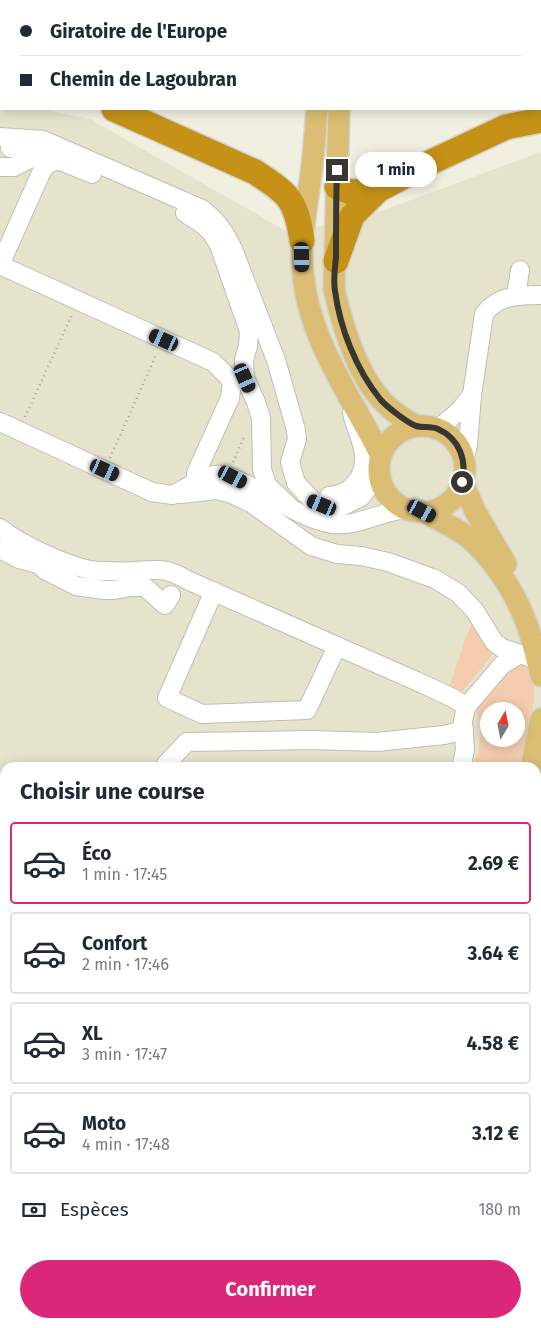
<!DOCTYPE html>
<html lang="fr">
<head>
<meta charset="utf-8">
<style>
	body { margin:0; font-family:"Fira Sans",sans-serif; background:#f6f6f7; color:#1f2937; height:100vh; display:flex; flex-direction:column; font-size:19px; white-space:nowrap }
	* { box-sizing:border-box; margin:0 }
	p { font-size:16px; color:#747a83 }
	.icon { flex:none; width:28px; height:28px; fill:none; stroke:currentColor; stroke-width:2; stroke-linecap:round; stroke-linejoin:round }
	.map { position:relative; flex:1; overflow:hidden }
	.drawer { position:absolute; left:0px; top:762px; width:541px; height:566px; display:flex; flex-direction:column; background:#fff; border-radius:15px 15px 0 0; box-shadow:0 2px 12px #0003 }
	.drawer>* { flex:none }
	.top-card { position:absolute; left:0px; top:0px; width:541px; height:110px; box-shadow:0 2px 12px #0003; display:grid; align-content:center; height:110px; padding:0 20px; background:#fff }
	.needle { width:32px; rotate:10deg }
	.controls { position:absolute; left:480px; top:702px; display:grid; gap:10px }
	.controls a { display:grid; place-items:center; width:45px; height:45px; border-radius:50%; background:#fff; box-shadow:0 2px 12px #0003; font-size:25px }
	.end { position:absolute; width:22px; height:22px; margin:-11px; border:6px solid #373630; background:#fff; box-shadow:0 0 0 2px #fff }
	.from { border-radius:50% }
	.bubble { position:absolute; height:35px; border-radius:18px; background:#fff; box-shadow:0 2px 12px #0003; font-size:16px; font-weight:700; line-height:35px; text-align:center }
	.car { position:absolute; width:15px; height:30px; margin:-15px -8px; border-radius:6px; box-shadow:0 0 4px 1px #0007; background:linear-gradient(#222 24%,#8ab4d8 0 40%,#222 0 76%,#8ab4d8 0 86%,#222 0) }
	.top-card b { display:flex; align-items:center; gap:18px; height:48px; font-size:19px }
	.top-card b+b { border-top:1px solid #e0e1e3 }
	.top-card i { width:12px; height:12px; background:#1f2937 }
	ul { padding:0; list-style:none }
	li { display:flex; align-items:center; gap:15px; height:82px; margin:0 10px 8px; padding:0 10px; border:2px solid #e0e1e3; border-radius:5px }
	li div { flex:1 }
	li b { display:block; font-size:19px }
	li em { font-style:normal; font-weight:700 }
	li.selected { border-color:#db2777 }
	li>.icon { width:45px; height:45px; stroke-width:1.5 }
	h2 { padding:0 20px; font-size:22px; line-height:60px }
	.pay { display:flex; align-items:center; gap:12px; height:55px; padding:0 20px; font-size:19px }
	.pay p { margin-inline-start:auto }
	.primary-button { display:flex; gap:10px; margin-top:auto; padding:10px 20px }
	.primary-button a { flex:1; height:58px; border-radius:30px; background:#db2777; color:#fff; font-size:20px; font-weight:700; line-height:58px; text-align:center }
	.map>svg:first-child { display:block }
</style>
</head>
<body>
<div class="map">
<svg width="541" height="1328" viewBox="0 0 541 1328">
	<rect width="100%" height="100%" fill="#f1efdf"/>
	<!-- built -->
	<polygon fill="#e5e3cc" points="0,100 1,109 41,109 90,119 286,231 354,221 541,152 541,1100 536,1113 536,768 521,767 535,689 477,713 480,723 480,736 478,754 471,767 5,768 5,869 0,867"/>
	<!-- green -->
	<g fill="#f3cdae" fill-rule="evenodd">
		<polygon points="473,621 493,654 462,692 449,688 466,637"/>
		<path d="M 522,665 C 525,667 529,670 531,673 C 541,689 525,748 521,767 L 471,768 L 478,754 L 480,736 L 480,723 L 477,713 L 478,703 L 511,668 ZM 489,711 L 516,711 L 516,739 L 489,739 Z"/>
	</g>
	<g fill="none" stroke-linecap="round" stroke-linejoin="round">
		<defs>
			<g id="minor">
				<path d="M 0,137 L 43,140 L 202,209 C 217,221 225,232 233,249 L 276,360 L 296,430 L 297,439 L 290,462 L 296,483 L 313,501 L 333,507 L 343,506 L 361,497 L 373,481 L 379,468"/>
				<path d="M 10,148 C 40,151 65,163 92,174"/>
				<polyline points="0,167 14,167 36,156 44,154"/>
				<polyline points="185,213 201,223 211,232 219,245 244,317 249,331 248,346 244,360 245,378 256,402 261,418 262,469 267,485 289,506"/>
				<polyline points="0,265 213,362 229,378 232,383 230,398 196,473 197,481"/>
				<polyline points="0,265 41,173 46,165 57,160"/>
				<polyline points="516,296 520,270"/>
				<path d="M 0,422 L 152,492 L 173,495 C 186,488 199,479 214,475 C 228,473 242,482 253,488 C 278,500 305,520 333,524 C 358,527 383,510 408,509"/>
				<polyline points="438,429 459,411 472,395"/>
				<path d="M 464,460 L 468,445 L 472,395 L 484,314 C 498,295 519,295 541,295"/>
				<polyline points="181,494 216,490 232,494 251,503 311,546 337,554 361,556 388,562 435,579 458,593 475,611 494,642 502,648 537,660"/>
				<path d="M 329,496 C 351,495 365,477 364,456 C 363,441 355,427 352,413"/>
				<path d="M 0,528 C 20,544 65,565 90,570 C 95,571 100,571 105,571 C 115,571 126,572 136,571 C 158,569 168,568 187,580 L 423,684 L 455,699 L 466,707"/>
				<polyline points="0,549 19,559 38,564 45,570 76,586 104,590 114,590 131,587 145,587 165,605 171,595"/>
				<polyline points="214,591 167,698 202,714 307,710 337,646"/>
				<polyline points="165,768 166,764 187,742 312,740 377,742 444,735 464,730"/>
				<polyline points="461,768 465,750 463,721 466,707 502,665 518,655"/>
				<polyline points="536,883 541,888"/>
				<path d="M 541,1113 C 536,1125 534,1135 541,1146"/>
				<polyline points="536,1306 541,1306"/>
				<polyline points="450,1328 451,1324"/>
				<polyline points="506,1328 506,1324"/>
			</g>
			<g id="major">
				<polyline points="325,1 325,0"/>
				<polyline points="346,1 346,0"/>
				<path d="M 317,109 C 315,133 314,157 310,181 C 306,211 300,241 303,272 C 308,340 352,397 381,456"/>
				<path d="M 339,109 L 334,289 C 343,328 359,383 391,409 C 398,416 408,421 416,426"/>
				<circle cx="422" cy="469" r="43"/>
				<polyline points="463,483 475,511 506,564"/>
				<path d="M 422,511 C 438,520 455,527 469,538 C 492,558 513,589 524,617 C 532,636 536,656 541,676"/>
				<polyline points="531,768 541,719"/>
				<polyline points="536,1253 541,1256"/>
			</g>
			<g id="highway">
				<polyline points="235,0 237,1"/>
				<polyline points="48,1 54,0"/>
				<polyline points="0,8 1,8"/>
				<polyline points="0,32 1,32"/>
				<polyline points="540,37 541,37"/>
				<polyline points="540,56 541,56"/>
				<polyline points="0,78 1,78"/>
				<polyline points="540,89 541,89"/>
				<path d="M 114,109 L 255,172 C 290,195 296,200 302,241"/>
				<polyline points="337,187 351,192 378,190"/>
				<polyline points="336,261 352,216 378,190 429,163 506,127 541,120"/>
			</g>
		</defs>
		<!-- minor casing -->
		<use href="#minor" stroke="#c0bfb0" stroke-width="20"/>
		<!-- major casing -->
		<use href="#major" stroke="#d3d3d1" stroke-width="24"/>
		<!-- highway casing -->
		<use href="#highway" stroke="#d3d3d1" stroke-width="28"/>
		<!-- path -->
		<g stroke="#a5a397" stroke-width="2.5" stroke-dasharray="1 4" stroke-linecap="butt">
			<polyline points="25,417 72,315"/>
			<polyline points="110,458 157,353"/>
			<polyline points="233,462 245,435"/>
		</g>
		<!-- minor -->
		<use href="#minor" stroke="#fff" stroke-width="18"/>
		<!-- major -->
		<use href="#major" stroke="#dcbd74" stroke-width="21"/>
		<!-- highway -->
		<use href="#highway" stroke="#c59117" stroke-width="25"/>
		<defs>
			<g id="rail">
				<polyline points="536,1076 541,1069"/>
				<polyline points="536,1089 541,1082"/>
				<polyline points="365,1328 368,1324"/>
				<polyline points="375,1328 378,1324"/>
			</g>
		</defs>
		<!-- rail casing -->
		<use href="#rail" stroke="#58574f" stroke-width="5.5"/>
		<!-- rail -->
		<use href="#rail" stroke="#fefded" stroke-width="4" stroke-dasharray="11" stroke-linecap="butt"/>
	</g>
	<g fill="none" stroke-linecap="round" stroke-linejoin="round">
		<!-- route -->
		<path stroke="#373630" stroke-width="6" d="M 337,170 C 336,199 336,228 336,257 C 335,268 333,280 335,291 C 340,328 356,369 380,399 C 386,406 406,422 416,426 C 423,428 431,426 438,429 C 460,439 467,461 462,482"/>
	</g>
</svg>
<div class="controls">
<a><svg class="needle" viewBox="-14 -14 28 28"><path d="M0-13l5 13h-10z" fill="#e53935"/><path d="M0 13l5-13h-10z" fill="#747a83"/></svg></a>
</div>
<i class="end from" style="left:462px;top:482px"></i>
<i class="end" style="left:337px;top:170px"></i>
<div class="bubble" style="left:355px;top:152px;width:82px">1 min</div>
<i class="car" style="left:302px;top:257px;rotate:179deg"></i>
<i class="car" style="left:164px;top:340px;rotate:294deg"></i>
<i class="car" style="left:245px;top:378px;rotate:156deg"></i>
<i class="car" style="left:105px;top:470px;rotate:114deg"></i>
<i class="car" style="left:233px;top:477px;rotate:117deg"></i>
<i class="car" style="left:322px;top:505px;rotate:292deg"></i>
<i class="car" style="left:422px;top:511px;rotate:118deg"></i>
<div class="top-card">
<b><i class="from"></i>Giratoire de l'Europe</b>
<b><i></i>Chemin de Lagoubran</b>
</div>
<section class="drawer">
<h2>Choisir une course</h2>
<ul>
<li class="selected"><svg class="icon" aria-label="car" viewBox="0 0 24 24"><path d="M5 17H2v-5l4-1 3-4h7l3 4 3 1v5h-3M9 17h6M6 11h13"/><circle cx="7" cy="17" r="2"/><circle cx="17" cy="17" r="2"/></svg><div><b>Éco</b><p>1 min · 17:45</p></div><em>2.69 €</em></li>
<li><svg class="icon" aria-label="car" viewBox="0 0 24 24"><path d="M5 17H2v-5l4-1 3-4h7l3 4 3 1v5h-3M9 17h6M6 11h13"/><circle cx="7" cy="17" r="2"/><circle cx="17" cy="17" r="2"/></svg><div><b>Confort</b><p>2 min · 17:46</p></div><em>3.64 €</em></li>
<li><svg class="icon" aria-label="car" viewBox="0 0 24 24"><path d="M5 17H2v-5l4-1 3-4h7l3 4 3 1v5h-3M9 17h6M6 11h13"/><circle cx="7" cy="17" r="2"/><circle cx="17" cy="17" r="2"/></svg><div><b>XL</b><p>3 min · 17:47</p></div><em>4.58 €</em></li>
<li><svg class="icon" aria-label="car" viewBox="0 0 24 24"><path d="M5 17H2v-5l4-1 3-4h7l3 4 3 1v5h-3M9 17h6M6 11h13"/><circle cx="7" cy="17" r="2"/><circle cx="17" cy="17" r="2"/></svg><div><b>Moto</b><p>4 min · 17:48</p></div><em>3.12 €</em></li>
</ul>
<div class="pay"><svg class="icon" aria-label="cash" viewBox="0 0 24 24"><path d="M3 7h18v10H3z"/><circle cx="12" cy="12" r="2"/></svg>Espèces<p>180 m</p></div>
<div class="primary-button"><a>Confirmer</a></div>
</section>
</div>
</body>
</html>
